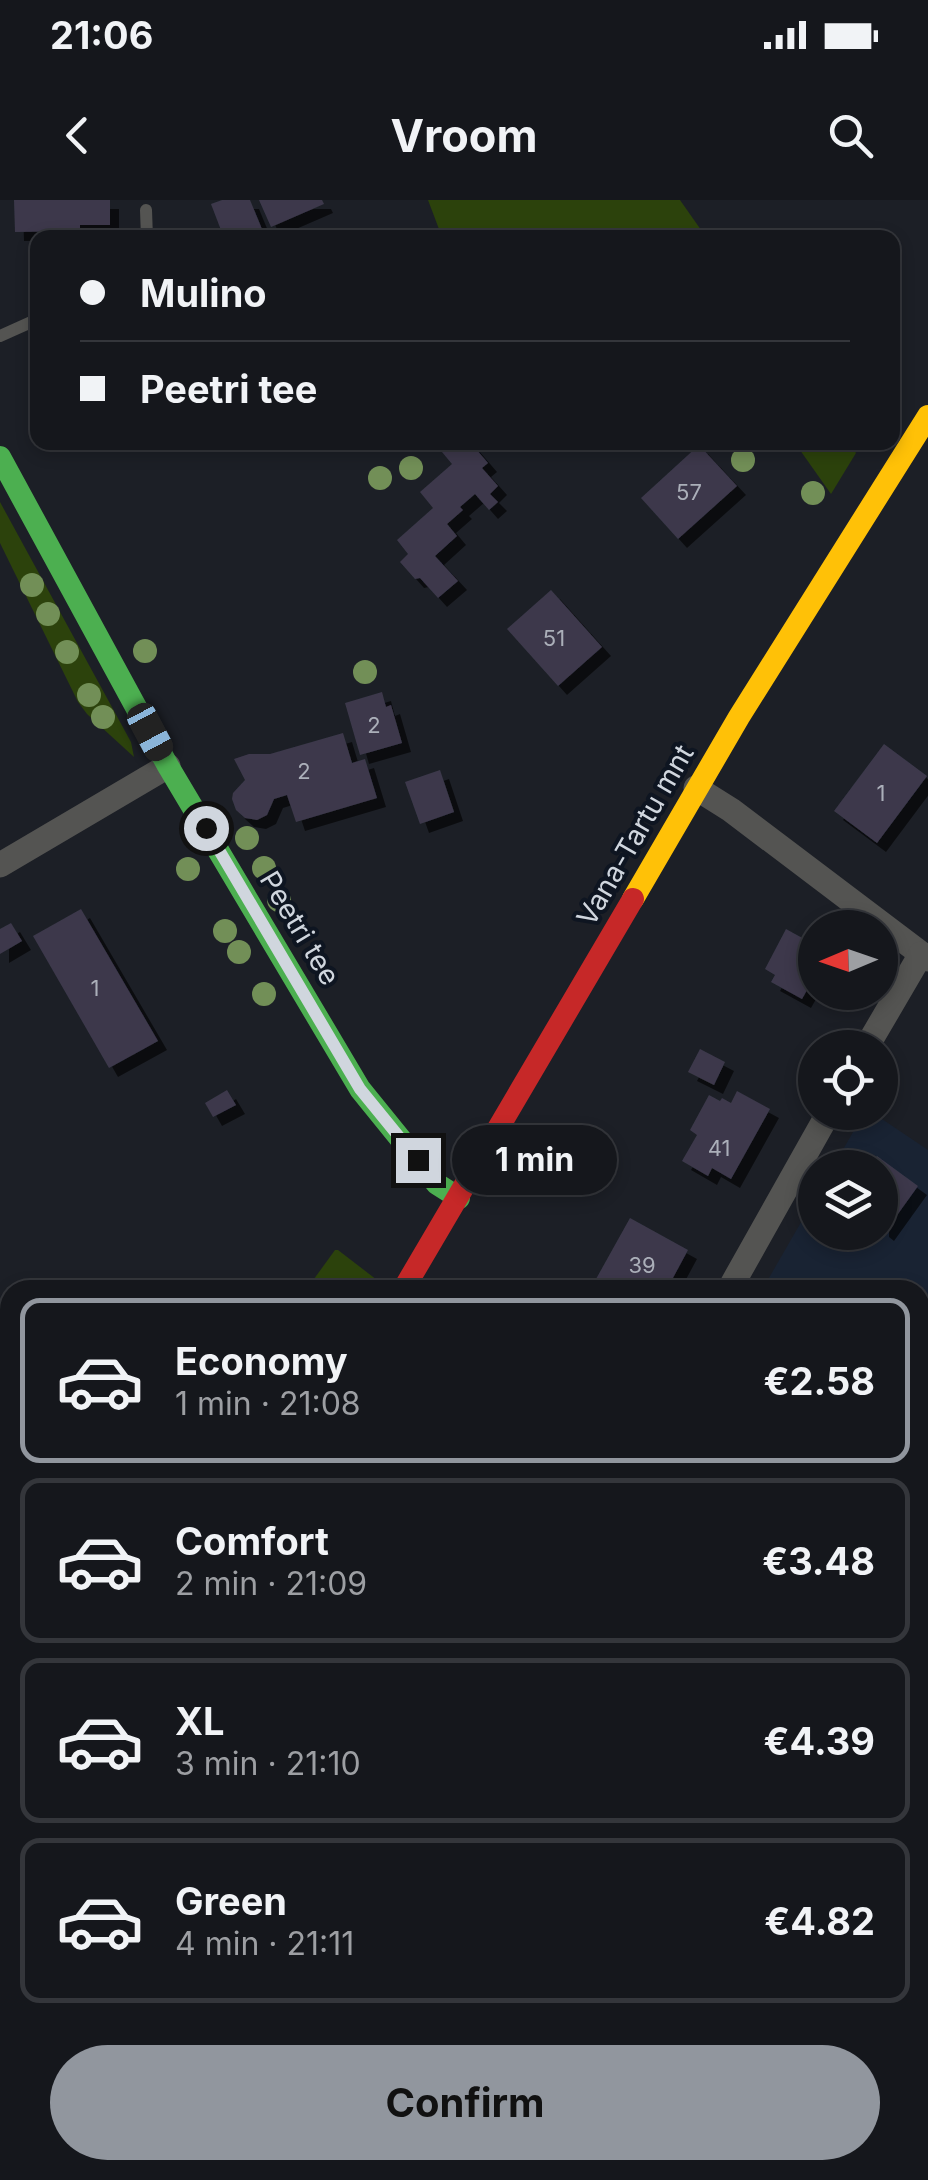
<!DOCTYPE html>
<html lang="en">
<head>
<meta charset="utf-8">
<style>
	body { margin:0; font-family:Inter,sans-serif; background:#1e2025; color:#f1f3f6; height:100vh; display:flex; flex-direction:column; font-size:38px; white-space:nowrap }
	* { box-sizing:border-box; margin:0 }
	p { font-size:32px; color:#9d9fa3 }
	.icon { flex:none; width:55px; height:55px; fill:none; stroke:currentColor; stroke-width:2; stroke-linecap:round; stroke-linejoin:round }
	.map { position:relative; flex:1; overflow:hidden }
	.sheet { position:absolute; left:0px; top:1080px; width:930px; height:900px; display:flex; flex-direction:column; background:#15171c; border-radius:30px 30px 0 0; box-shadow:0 5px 15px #0003,0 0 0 2px #34363b }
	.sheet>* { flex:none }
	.top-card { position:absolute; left:30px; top:30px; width:870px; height:220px; border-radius:20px; box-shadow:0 5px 15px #0003,0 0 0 2px #34363b; display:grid; align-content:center; height:220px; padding:0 50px; background:#15171c }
	.needle { width:65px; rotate:268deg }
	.tools { position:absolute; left:798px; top:710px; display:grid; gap:20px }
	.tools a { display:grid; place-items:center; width:100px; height:100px; border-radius:50%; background:#15171c; box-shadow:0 5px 15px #0003,0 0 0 2px #34363b; font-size:50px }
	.end { position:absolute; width:45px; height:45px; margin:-22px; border:12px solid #d0d6de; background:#111; box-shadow:0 0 0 5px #111 }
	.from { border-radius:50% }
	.bubble { position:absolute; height:70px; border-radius:35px; background:#15171c; box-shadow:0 5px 15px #0003,0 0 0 2px #34363b; font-size:32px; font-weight:700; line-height:70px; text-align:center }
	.car { position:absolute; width:30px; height:60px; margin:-30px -15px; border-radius:12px; box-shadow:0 0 8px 2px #0007; background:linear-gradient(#222 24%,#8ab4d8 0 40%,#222 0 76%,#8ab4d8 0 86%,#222 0) }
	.top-card b { display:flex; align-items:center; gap:35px; height:95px; font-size:38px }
	.top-card b+b { border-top:2px solid #34363b }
	.top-card i { width:25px; height:25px; background:#f1f3f6 }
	ul { padding:18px 0 0; list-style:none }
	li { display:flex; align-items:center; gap:30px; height:165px; margin:0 20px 15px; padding:0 30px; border:5px solid #34363b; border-radius:20px }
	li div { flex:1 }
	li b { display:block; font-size:38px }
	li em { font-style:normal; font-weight:700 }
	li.selected { border-color:#91969e }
	li>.icon { width:90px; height:90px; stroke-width:1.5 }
	.button { display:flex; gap:20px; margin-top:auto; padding:20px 50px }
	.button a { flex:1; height:115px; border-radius:60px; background:#91969e; color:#111; font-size:40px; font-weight:700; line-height:115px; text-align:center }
	.status { display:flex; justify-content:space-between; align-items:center; height:70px; padding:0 50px; background:#15171c; direction:ltr }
	.status svg { height:28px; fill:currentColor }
	header { display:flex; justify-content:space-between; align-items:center; height:130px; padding:0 50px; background:#15171c; font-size:45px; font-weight:700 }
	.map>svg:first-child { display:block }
</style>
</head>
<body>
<div class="status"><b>21:06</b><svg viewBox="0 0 49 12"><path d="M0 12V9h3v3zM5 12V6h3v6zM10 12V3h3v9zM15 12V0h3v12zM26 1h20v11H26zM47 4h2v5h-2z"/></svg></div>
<header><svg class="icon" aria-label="back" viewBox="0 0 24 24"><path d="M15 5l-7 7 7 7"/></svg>Vroom<svg class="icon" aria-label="search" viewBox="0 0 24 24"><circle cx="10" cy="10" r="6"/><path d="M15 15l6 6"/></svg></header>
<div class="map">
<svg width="928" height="1980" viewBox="0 0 928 1980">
	<defs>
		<filter id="shadow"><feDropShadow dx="9" dy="9" stdDeviation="0" flood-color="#0009"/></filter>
	</defs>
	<rect width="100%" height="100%" fill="#1c1f26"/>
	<!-- built -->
	<g fill="#192333">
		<polygon points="864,913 873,913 928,950 928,1209 920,1221 920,1090 762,1090 815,998 815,1032 880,1032 880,968 833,967"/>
		<polygon points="10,1813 10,1970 852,1970 847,1980 0,1980 0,1827"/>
	</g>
	<!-- green -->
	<g fill="#2c420c">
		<polygon points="428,0 680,0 706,37 442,37"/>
		<polygon points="795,243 849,243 856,253 831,294"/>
		<polygon points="0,302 131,542 134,557 87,514 78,502 0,343"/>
		<polygon points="335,1050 338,1050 377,1080 379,1086 376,1090 306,1090"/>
	</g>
	<!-- building -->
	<g fill="#3c394b" filter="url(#shadow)">
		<polygon points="14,0 110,0 110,25 80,25 80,31 15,32"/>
		<polygon points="222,0 250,0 264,34 255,38 224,38 211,4"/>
		<polygon points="259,0 322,0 324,4 271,27"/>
		<polygon points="452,242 470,242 488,263 482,268 498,286 490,294 498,302 489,310 475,294 460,307 463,310 447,324 457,336 435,356 458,381 438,398 420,378 415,379 400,362 408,354 397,340 433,308 420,292 452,264 442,252"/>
		<polygon points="699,245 737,286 678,339 641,298"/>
		<polygon points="551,390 602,447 558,486 507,429"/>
		<polygon points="382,492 386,507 391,505 402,543 360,555 345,503"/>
		<polygon points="343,533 352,563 365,559 377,598 296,622 287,595 274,599 267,615 257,620 245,618 236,610 232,599 233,593 245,580 234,559 249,554 270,554"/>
		<polygon points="884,544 927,576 877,643 834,611"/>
		<polygon points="440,570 454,612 420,624 405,582"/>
		<polygon points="81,709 158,841 109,868 33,736"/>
		<polygon points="11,723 22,741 0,754 0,729"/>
		<polygon points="786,729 815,745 815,776 802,799 771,782 775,775 765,769"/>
		<polygon points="700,849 725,862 714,885 688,872"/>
		<polygon points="227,890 236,905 213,917 205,903"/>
		<polygon points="737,891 770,909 731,979 712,968 708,976 682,961 697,935 690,930 709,895 720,901 722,898 731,903"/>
		<polygon points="877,956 918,986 885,1032 880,1028 880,968 868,968"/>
		<polygon points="630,1018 688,1050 667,1089 657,1083 653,1090 607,1090 608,1086 596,1079"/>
		<polygon points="207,1970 269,1970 262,1980 221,1980"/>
		<polygon points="499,1970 618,1970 633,1980 514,1980"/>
	</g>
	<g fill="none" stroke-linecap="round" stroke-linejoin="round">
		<!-- lane -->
		<g stroke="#545452" stroke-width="12">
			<polyline points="146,10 147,38"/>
			<polyline points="0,136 38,119"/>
			<polyline points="0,1828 10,1838"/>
			<polyline points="155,1970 169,1980"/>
		</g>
		<!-- street -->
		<g stroke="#545452" stroke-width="25">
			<polyline points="696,588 731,610 928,759"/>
			<polyline points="0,665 168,566"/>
			<polyline points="866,848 921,754"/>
			<polyline points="729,1090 829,912"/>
			<polyline points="920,1574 928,1577"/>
			<polyline points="0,1625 10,1634"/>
			<polyline points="920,1802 928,1776"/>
			<polyline points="920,1847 928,1849"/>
		</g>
		<!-- fast -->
		<polyline stroke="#4caf50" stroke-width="22" points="0,257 168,566 360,889 437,984 459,998"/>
		<!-- slow -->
		<g stroke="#ffc107" stroke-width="22">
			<polyline points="633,699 739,517 928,216"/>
			<polyline points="0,1668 10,1653"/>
		</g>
		<!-- jam -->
		<polyline stroke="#c62828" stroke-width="22" points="403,1090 633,699"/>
	</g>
	<!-- trees -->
	<g fill="#728f57">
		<circle cx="743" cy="260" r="12"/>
		<circle cx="411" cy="268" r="12"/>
		<circle cx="380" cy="278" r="12"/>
		<circle cx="813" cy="293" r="12"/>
		<circle cx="32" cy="385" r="12"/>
		<circle cx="48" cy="414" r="12"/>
		<circle cx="145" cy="451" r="12"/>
		<circle cx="67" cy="452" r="12"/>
		<circle cx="365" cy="472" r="12"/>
		<circle cx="89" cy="495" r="12"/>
		<circle cx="103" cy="517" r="12"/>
		<circle cx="247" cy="638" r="12"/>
		<circle cx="264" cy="668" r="12"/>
		<circle cx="188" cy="669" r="12"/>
		<circle cx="279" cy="700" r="12"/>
		<circle cx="225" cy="731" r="12"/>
		<circle cx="239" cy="752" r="12"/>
		<circle cx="264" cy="794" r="12"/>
	</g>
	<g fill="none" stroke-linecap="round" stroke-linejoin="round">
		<!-- route -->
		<polyline stroke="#d0d6de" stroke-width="12" points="206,628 360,889 418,960"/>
	</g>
	<g text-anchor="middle" stroke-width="8" stroke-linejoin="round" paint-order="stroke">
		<!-- number labels -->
		<g font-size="22" fill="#abafb9">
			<text x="689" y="300">57</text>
			<text x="554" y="446">51</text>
			<text x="374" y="533">2</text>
			<text x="304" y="579">2</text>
			<text x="881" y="601">1</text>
			<text x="95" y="796">1</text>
			<text x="719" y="956">41</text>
			<text x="642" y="1073">39</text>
		</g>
		<!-- street labels -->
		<g font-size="28" fill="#d0d6de" stroke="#0e1521">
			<text transform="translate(635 635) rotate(-60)" y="10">Vana-Tartu mnt</text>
			<text transform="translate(300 728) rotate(59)" y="10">Peetri tee</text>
		</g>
	</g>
</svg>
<div class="tools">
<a><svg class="needle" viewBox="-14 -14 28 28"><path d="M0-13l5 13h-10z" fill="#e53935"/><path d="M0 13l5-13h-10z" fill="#9d9fa3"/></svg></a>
<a><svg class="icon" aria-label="locate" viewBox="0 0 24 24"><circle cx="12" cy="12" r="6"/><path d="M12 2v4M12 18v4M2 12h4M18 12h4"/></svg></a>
<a><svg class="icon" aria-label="layers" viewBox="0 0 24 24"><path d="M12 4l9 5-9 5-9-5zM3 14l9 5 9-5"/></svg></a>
</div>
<i class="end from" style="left:206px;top:628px"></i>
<i class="end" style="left:418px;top:960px"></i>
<div class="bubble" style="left:452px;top:925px;width:165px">1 min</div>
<i class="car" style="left:150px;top:532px;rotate:152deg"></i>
<div class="top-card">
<b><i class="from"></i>Mulino</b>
<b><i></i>Peetri tee</b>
</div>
<section class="sheet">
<ul>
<li class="selected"><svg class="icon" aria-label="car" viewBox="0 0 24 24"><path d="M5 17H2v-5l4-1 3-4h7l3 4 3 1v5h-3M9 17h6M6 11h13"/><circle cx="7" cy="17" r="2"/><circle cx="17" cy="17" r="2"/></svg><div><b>Economy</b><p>1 min · 21:08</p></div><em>€2.58</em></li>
<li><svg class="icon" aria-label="car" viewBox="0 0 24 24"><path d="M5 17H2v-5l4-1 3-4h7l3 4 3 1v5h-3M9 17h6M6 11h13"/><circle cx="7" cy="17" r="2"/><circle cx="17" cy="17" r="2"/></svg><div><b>Comfort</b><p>2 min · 21:09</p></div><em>€3.48</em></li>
<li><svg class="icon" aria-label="car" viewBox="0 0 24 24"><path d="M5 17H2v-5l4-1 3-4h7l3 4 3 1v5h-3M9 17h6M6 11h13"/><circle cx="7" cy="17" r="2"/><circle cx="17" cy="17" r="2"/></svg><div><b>XL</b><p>3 min · 21:10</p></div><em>€4.39</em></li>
<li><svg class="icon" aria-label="car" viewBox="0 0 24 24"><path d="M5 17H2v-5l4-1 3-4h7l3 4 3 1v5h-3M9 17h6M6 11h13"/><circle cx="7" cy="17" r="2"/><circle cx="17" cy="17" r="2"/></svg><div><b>Green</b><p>4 min · 21:11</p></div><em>€4.82</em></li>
</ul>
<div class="button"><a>Confirm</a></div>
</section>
</div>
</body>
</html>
